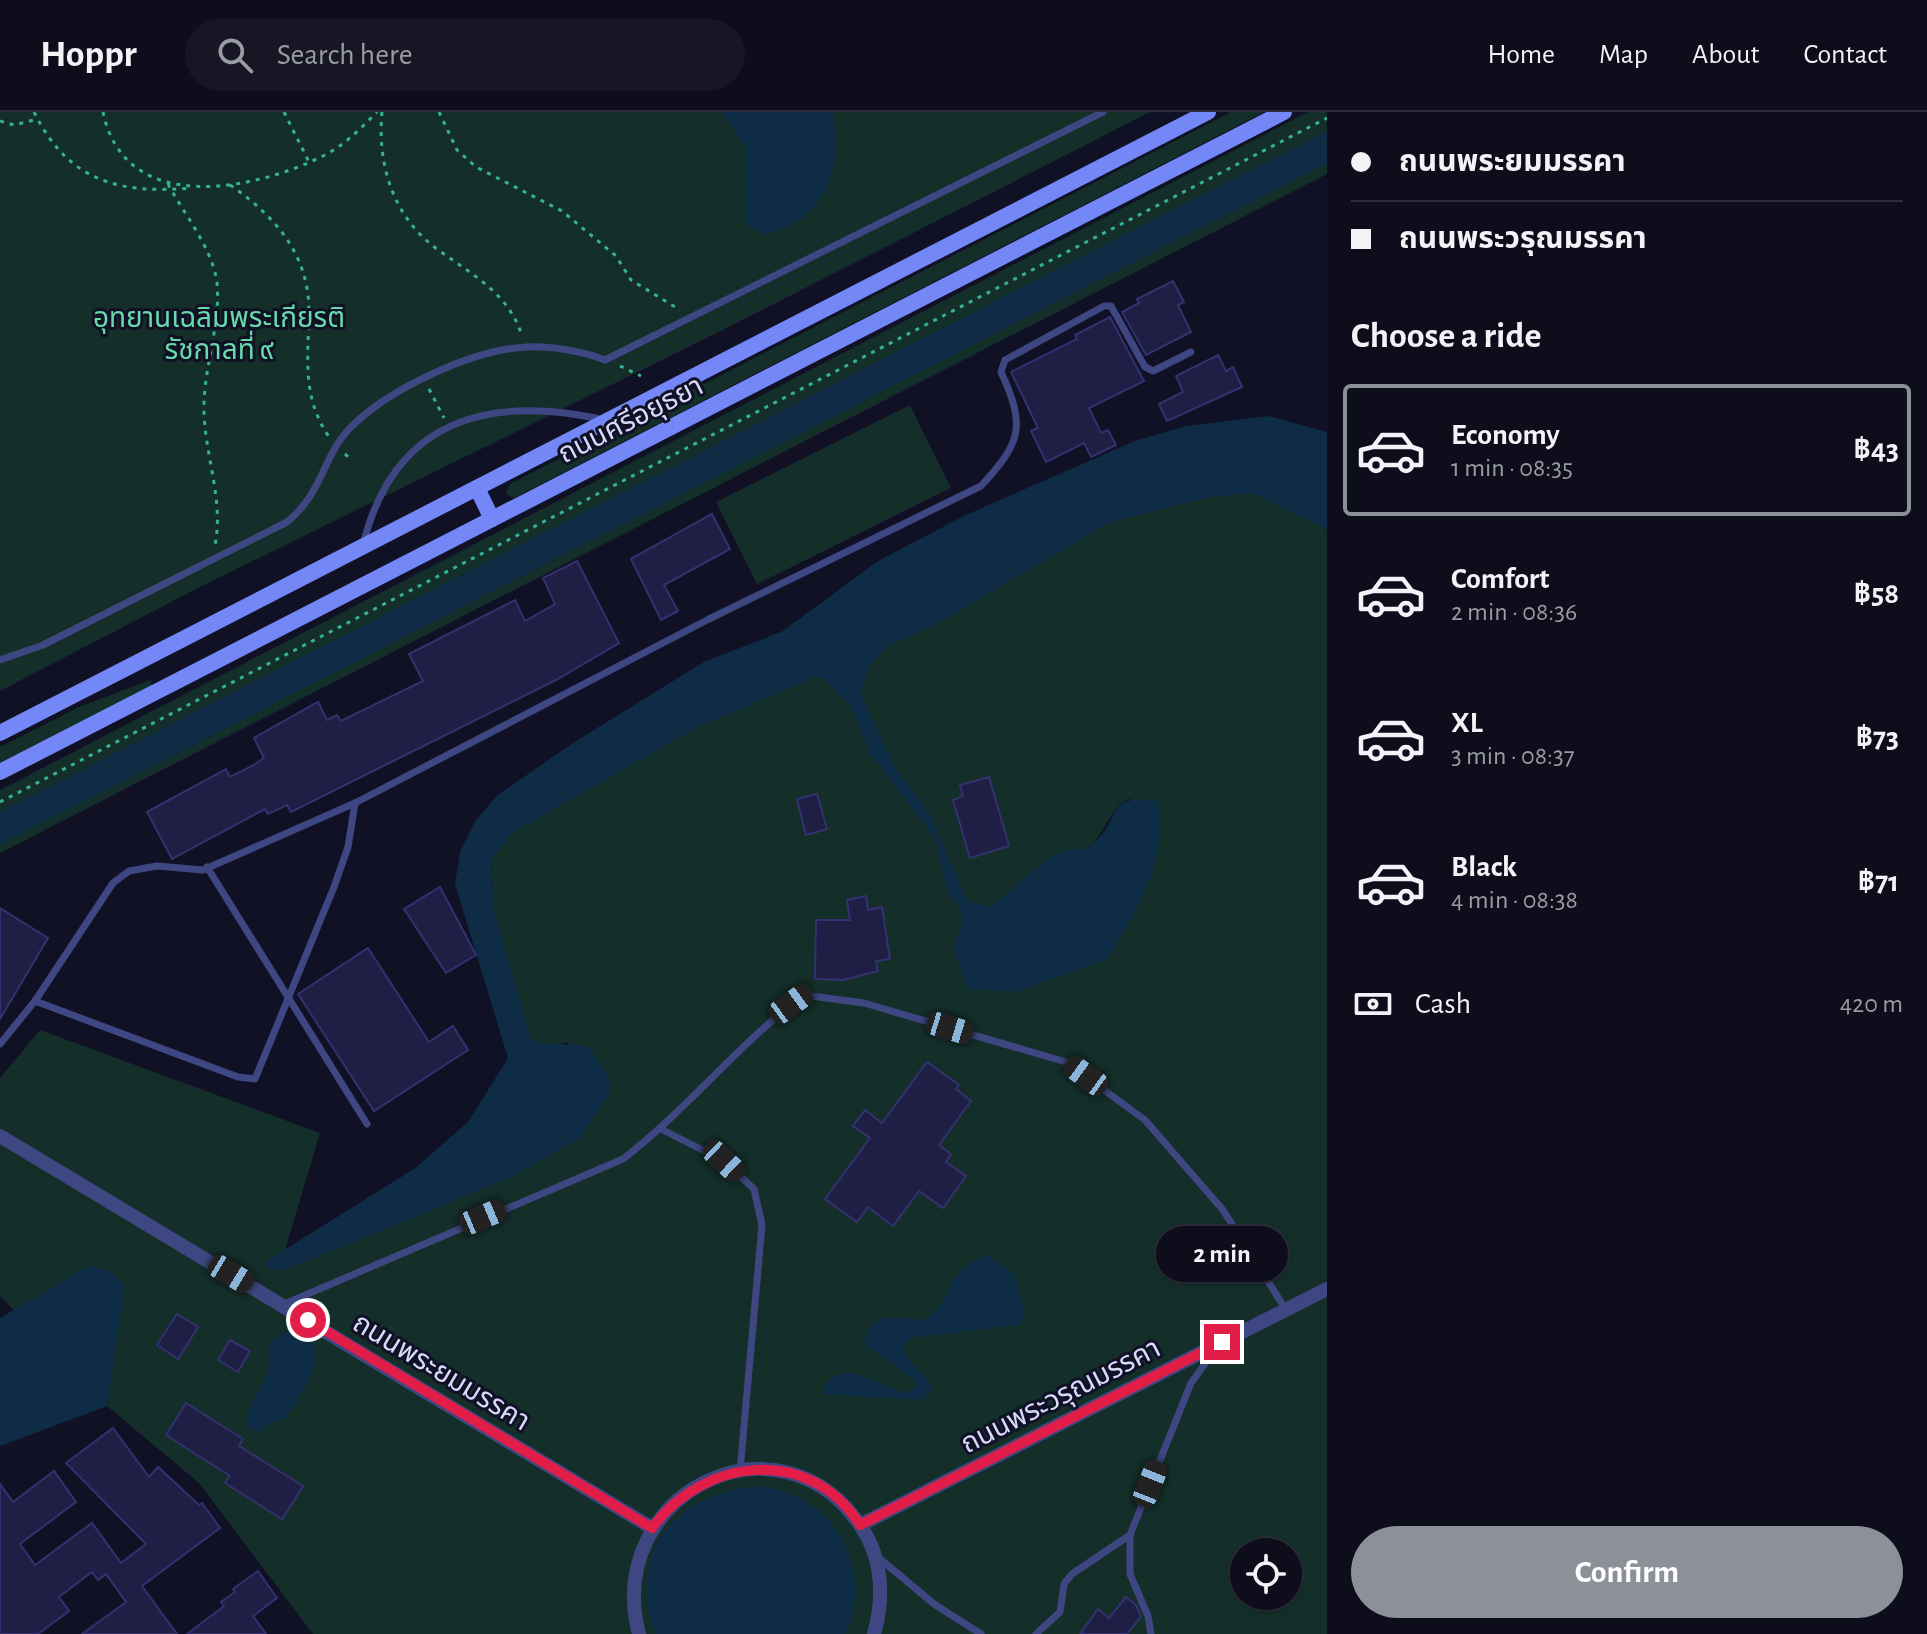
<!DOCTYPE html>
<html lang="en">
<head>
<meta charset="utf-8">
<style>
	body { margin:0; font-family:"Alegreya Sans","Noto Sans Thai",sans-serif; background:#161625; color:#f1f3f6; height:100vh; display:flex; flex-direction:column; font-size:30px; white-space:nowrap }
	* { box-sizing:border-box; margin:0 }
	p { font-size:26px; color:#9a9ca3 }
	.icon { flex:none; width:44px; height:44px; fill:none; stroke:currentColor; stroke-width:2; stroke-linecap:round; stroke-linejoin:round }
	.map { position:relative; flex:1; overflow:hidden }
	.details { display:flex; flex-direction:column; background:#0d0d1c; width:600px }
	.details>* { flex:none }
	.hud { display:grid; align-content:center; height:176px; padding:0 24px; background:#0d0d1c }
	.fabs { position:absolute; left:1230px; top:1426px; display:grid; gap:16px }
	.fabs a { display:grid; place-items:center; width:72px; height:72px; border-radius:50%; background:#0d0d1c; box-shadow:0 2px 6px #0004,0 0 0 2px #2d2d3b; font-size:40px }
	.end { position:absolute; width:36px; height:36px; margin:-18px; border:10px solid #e11d48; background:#fff; box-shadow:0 0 0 4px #fff }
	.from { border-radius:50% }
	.bubble { position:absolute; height:56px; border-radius:28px; background:#0d0d1c; box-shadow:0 2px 6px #0004,0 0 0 2px #2d2d3b; font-size:26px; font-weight:700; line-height:56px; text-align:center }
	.car { position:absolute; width:24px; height:48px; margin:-24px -12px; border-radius:10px; box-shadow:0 0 6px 2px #0007; background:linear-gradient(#222 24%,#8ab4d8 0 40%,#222 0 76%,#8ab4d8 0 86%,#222 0) }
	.hud b { display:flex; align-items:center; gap:28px; height:76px; font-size:30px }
	.hud b+b { border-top:2px solid #2d2d3b }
	.hud i { width:20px; height:20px; background:#f1f3f6 }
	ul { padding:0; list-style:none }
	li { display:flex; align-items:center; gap:24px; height:132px; margin:0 16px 12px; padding:0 8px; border:4px solid transparent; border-radius:8px }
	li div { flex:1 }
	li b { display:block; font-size:30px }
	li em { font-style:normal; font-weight:700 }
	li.active { border-color:#8c9099 }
	li>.icon { width:72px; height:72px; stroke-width:1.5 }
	h2 { padding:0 24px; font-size:36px; line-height:96px }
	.pay { display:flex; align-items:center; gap:20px; height:88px; padding:0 24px; font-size:30px }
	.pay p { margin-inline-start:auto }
	.button { display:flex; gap:16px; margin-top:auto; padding:16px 24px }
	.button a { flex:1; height:92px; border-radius:48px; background:#8c9099; color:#fff; font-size:32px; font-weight:700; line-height:92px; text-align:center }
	header { display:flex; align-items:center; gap:48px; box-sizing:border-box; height:112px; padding:0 40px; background:#0d0d1c; border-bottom:2px solid #2d2d3b }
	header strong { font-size:38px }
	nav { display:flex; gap:44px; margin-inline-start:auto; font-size:28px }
	.search { width:560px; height:72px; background:#161625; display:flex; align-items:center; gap:20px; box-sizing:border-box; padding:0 28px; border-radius:44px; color:#9a9ca3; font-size:30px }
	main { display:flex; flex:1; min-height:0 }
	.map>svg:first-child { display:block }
</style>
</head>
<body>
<header>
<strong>Hoppr</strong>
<div class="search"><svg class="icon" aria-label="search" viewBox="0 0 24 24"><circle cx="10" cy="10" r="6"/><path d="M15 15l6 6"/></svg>Search here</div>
<nav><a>Home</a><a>Map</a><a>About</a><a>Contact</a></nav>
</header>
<main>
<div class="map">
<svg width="1327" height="1522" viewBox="0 0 1327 1522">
	<rect width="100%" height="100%" fill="#111126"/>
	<!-- green -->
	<g fill="#142f2a" fill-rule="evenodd">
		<polygon points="0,0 1150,0 721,219 198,476 0,579"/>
		<polygon points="1231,0 1264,0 514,386 506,382 510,372"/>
		<polygon points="1308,0 1327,0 1327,19 0,700 0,678"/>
		<polygon points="1327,51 1327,62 0,741 0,732"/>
		<polygon points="910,293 951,376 757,472 716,390"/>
		<path d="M 1253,381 L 1327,417 L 1327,1522 L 313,1522 L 199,1371 L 107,1294 L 125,1173 L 88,1154 L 14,1198 L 0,1184 L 0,966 L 40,918 L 320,1021 L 285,1138 L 265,1150 L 270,1157 L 283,1159 L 513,1064 L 569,930 L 549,934 L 531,927 L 494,799 L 491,748 L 512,721 L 696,616 L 815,565 L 824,566 L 851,595 L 870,641 L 935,726 L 948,782 L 962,798 L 962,814 L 953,834 L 1016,880 L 1131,686 L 1118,694 L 1094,731 L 1083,738 L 1061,739 L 991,795 L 967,789 L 931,704 L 896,657 L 869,604 L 861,584 L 868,556 L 887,534 L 935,513 L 1108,411 L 1209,385 ZM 1244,1440 L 1288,1440 L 1288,1484 L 1244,1484 Z"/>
		<polygon points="150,568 152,574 0,651 0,635 79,595"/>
	</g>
	<!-- water -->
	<g fill="#0f2c46">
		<path d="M 722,0 L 832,0 C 846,50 822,117 763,122 L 746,112 L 746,35 Z"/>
		<polygon points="1327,19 1327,51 0,732 0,700"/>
		<path d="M 1268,304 L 1327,320 L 1327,417 L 1253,381 L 1209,385 L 1108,411 L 935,513 L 887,534 L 868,556 L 861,584 L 896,657 L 931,704 L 967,789 L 991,795 C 1013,778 1035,754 1059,741 C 1070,734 1083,741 1094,731 C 1124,703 1102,683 1158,689 C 1168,750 1138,796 1107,847 L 1016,880 L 967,877 L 953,834 L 962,814 L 962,798 L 948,782 L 935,726 L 870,641 L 851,595 L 824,566 L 815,565 L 696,616 L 512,721 L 491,748 L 494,799 L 531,927 C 553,936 567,929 589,935 L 609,966 L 609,981 L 579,1027 L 513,1064 L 283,1159 L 270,1157 L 265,1150 L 414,1057 L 468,1010 L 508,946 L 455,772 L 460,740 L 476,708 L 498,683 L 576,629 L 704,550 L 783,519 L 878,449 L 966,403 L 1135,329 L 1186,314 Z"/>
		<path d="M 987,1142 L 1015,1163 L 1024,1202 L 1018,1213 L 909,1226 L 902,1238 C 911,1254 926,1261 933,1279 L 922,1288 L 822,1282 C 835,1242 874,1269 902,1281 L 915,1276 L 916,1269 L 864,1232 C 870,1197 897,1206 925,1208 C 950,1189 945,1173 964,1156 C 970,1151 979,1147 987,1142 Z"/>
		<polygon points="88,1154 110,1159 125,1173 107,1294 0,1334 0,1206"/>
		<path d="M 284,1220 L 309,1221 C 326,1251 301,1282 285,1307 L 271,1310 L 260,1319 L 247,1316 C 243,1288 276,1272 268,1237 L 274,1226 Z"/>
		<path d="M 756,1374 C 766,1376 777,1376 786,1380 C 845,1400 870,1468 846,1522 L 655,1522 C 627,1440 674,1383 756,1374 Z"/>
	</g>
	<!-- building -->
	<g fill="#1f1e45" stroke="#333170" stroke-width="2">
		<polygon points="1173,169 1184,190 1178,193 1191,220 1146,243 1122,200 1139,191 1137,187"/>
		<polygon points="1110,205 1144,269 1089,296 1101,321 1108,318 1116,333 1091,345 1084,331 1046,350 1031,319 1038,316 1011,260 1077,227 1075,223"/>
		<polygon points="1218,243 1226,259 1233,255 1242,275 1167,309 1159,292 1183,280 1176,264"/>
		<polygon points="712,402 730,437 664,473 678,499 661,508 631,447"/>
		<polygon points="577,449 619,531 556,568 291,700 287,693 268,702 265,697 172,747 147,700 226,657 230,665 254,653 264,646 254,626 318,590 327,608 337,603 341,609 423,569 409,542 515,488 525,509 555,492 543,466"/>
		<polygon points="989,665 1009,734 970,746 953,688 963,684 960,673"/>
		<polygon points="817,682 827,717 806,723 797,687"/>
		<polygon points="440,775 476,843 446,861 404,797"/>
		<polygon points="866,784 868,798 882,795 890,847 876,849 878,859 843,868 815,867 816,808 850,808 847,788"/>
		<polygon points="0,796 48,826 0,907"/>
		<polygon points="368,836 429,930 453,914 468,938 374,999 298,882"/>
		<polygon points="927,950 959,973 956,977 971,989 939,1033 951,1042 946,1050 966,1064 943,1096 919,1079 893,1114 868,1095 857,1110 825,1087 870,1026 853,1014 865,998 882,1011"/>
		<polygon points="177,1202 198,1215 178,1247 157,1233"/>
		<polygon points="230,1228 250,1239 238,1260 218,1248"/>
		<polygon points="186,1291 243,1327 239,1334 303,1374 282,1407 225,1371 230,1364 166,1323"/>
		<polygon points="113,1316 149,1365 158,1355 199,1393 202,1391 220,1416 142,1474 177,1522 82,1522 126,1490 106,1462 98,1468 92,1460 59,1485 69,1499 38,1522 0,1522 0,1372 13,1390 54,1359 76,1390 20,1432 35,1453 92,1411 121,1451 146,1432 66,1351"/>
		<polygon points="258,1459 277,1486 253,1504 266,1522 187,1522 224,1494 221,1490 235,1480 233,1477"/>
		<polygon points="1126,1485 1136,1493 1141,1504 1127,1522 1080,1522 1098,1497 1109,1506"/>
	</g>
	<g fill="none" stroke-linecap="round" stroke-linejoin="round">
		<!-- path -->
		<g stroke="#37b196" stroke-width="3" stroke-dasharray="4 6" stroke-linecap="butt">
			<path d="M 34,0 C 69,71 121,82 192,76"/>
			<path d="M 103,0 C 125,106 256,78 325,43 C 346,32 361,16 377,0"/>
			<polyline points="284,0 309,50"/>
			<path d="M 382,0 C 377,52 393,105 437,137 C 471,162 509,181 522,224"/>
			<polyline points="439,0 457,38 476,55 562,99 616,144 631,168 680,198"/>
			<polyline points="0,9 14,13 38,7"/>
			<path d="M 168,72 C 184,102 213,137 217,171 C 221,214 203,256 204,299 C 205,345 224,388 215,433"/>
			<path d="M 230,73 C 275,104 310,143 309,202 C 308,248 302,285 329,325"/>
			<polyline points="620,254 641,264"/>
			<polyline points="429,277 444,306"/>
			<polyline points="345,342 352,348"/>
			<polyline points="0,690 1327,6"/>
		</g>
		<!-- service -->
		<g stroke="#3f4782" stroke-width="7">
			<path d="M 363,433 C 394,307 489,282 605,308"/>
			<path d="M 0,548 L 43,533 L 287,410 C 324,380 322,344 351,315 C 389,277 473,237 527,235 C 551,234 582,239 605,248 L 1103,0"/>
			<polyline points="207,755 367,1012"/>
			<polyline points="35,889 238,965 255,967 334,775 348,735 355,691"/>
			<path d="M 0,932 L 35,889 L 113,771 L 129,759 L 157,754 L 203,758 L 355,691 L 709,507 L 981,374 C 1020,331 1027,316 1001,260 L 1005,248 L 1104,194 L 1111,194 L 1145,255 L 1153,259 L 1191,240"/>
			<polyline points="661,1017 724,1049 754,1077 762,1113 740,1359"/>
			<path d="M 282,1193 L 623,1047 C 688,997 739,931 804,883 L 864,891 L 1066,950 L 1145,1008 L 1223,1098 L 1286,1198"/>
			<polyline points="879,1446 934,1492 981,1522"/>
			<polyline points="1036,1522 1060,1500 1064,1472 1072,1462 1130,1423"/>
			<polyline points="1151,1522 1148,1504 1130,1462 1130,1423 1191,1271 1215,1238"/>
		</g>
		<!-- minor -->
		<g stroke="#3f4782" stroke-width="14">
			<polyline points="0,1024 652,1416"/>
			<polyline points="860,1413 1327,1177"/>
			<path d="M 639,1522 C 602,1381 781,1292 862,1416 C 883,1448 884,1487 874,1522"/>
		</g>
		<!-- secondary -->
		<g stroke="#7487f7" stroke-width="16">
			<polyline points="477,376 492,407"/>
			<polyline points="0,621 1208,0"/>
			<polyline points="0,660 1284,0"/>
		</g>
	</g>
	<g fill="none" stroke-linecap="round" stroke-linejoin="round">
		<!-- route -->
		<path stroke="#e11d48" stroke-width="10" d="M 308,1208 L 652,1416 C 703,1346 809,1332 860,1413 L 1222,1230"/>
	</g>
	<g text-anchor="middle" stroke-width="6" stroke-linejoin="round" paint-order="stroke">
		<!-- park labels -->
		<g font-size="28" fill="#67d9aa" stroke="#111126">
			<text x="219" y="215">อุทยานเฉลิมพระเกียรติ<tspan x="219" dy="32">รัชกาลที่ ๙</tspan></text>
		</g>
		<!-- street labels -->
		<g font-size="28" fill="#d8d9fd" stroke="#111126">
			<text transform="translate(630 307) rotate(-27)" y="10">ถนนศรีอยุธยา</text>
			<text transform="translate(442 1259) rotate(31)" y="10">ถนนพระยมมรรคา</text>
			<text transform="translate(1060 1283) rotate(-27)" y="10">ถนนพระวรุณมรรคา</text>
		</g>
	</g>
</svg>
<div class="fabs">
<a><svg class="icon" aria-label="locate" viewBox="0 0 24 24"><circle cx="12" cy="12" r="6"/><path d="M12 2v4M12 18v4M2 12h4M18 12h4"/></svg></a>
</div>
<i class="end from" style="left:308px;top:1208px"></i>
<i class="end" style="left:1222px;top:1230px"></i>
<div class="bubble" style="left:1156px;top:1114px;width:132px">2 min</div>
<i class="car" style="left:791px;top:892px;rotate:54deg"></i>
<i class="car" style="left:950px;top:916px;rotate:107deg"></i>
<i class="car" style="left:1086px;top:964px;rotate:306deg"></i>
<i class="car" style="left:724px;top:1049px;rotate:133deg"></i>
<i class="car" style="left:483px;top:1105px;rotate:67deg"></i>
<i class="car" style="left:231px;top:1162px;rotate:121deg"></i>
<i class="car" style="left:1150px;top:1372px;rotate:22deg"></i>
</div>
<section class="details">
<div class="hud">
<b><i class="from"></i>ถนนพระยมมรรคา</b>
<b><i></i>ถนนพระวรุณมรรคา</b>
</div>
<h2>Choose a ride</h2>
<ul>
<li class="active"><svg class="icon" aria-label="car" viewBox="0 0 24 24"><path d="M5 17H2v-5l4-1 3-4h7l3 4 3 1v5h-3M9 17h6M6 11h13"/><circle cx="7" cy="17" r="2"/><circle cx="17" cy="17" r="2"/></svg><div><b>Economy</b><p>1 min · 08:35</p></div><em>฿43</em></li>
<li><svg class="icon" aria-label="car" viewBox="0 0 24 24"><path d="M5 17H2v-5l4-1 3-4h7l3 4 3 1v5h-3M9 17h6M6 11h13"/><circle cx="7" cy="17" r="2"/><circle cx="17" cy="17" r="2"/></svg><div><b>Comfort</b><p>2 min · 08:36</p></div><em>฿58</em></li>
<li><svg class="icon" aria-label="car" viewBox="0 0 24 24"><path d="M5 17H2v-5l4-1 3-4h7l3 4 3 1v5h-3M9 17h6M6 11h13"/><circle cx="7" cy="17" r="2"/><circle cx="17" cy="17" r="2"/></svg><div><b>XL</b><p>3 min · 08:37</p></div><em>฿73</em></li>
<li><svg class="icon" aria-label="car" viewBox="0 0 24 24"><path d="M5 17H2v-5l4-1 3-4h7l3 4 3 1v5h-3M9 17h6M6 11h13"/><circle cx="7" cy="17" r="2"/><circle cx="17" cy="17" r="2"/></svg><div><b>Black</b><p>4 min · 08:38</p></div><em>฿71</em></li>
</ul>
<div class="pay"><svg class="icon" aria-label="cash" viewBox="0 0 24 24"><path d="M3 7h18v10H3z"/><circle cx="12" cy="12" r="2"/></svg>Cash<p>420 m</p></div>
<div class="button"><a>Confirm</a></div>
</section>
</main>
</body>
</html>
